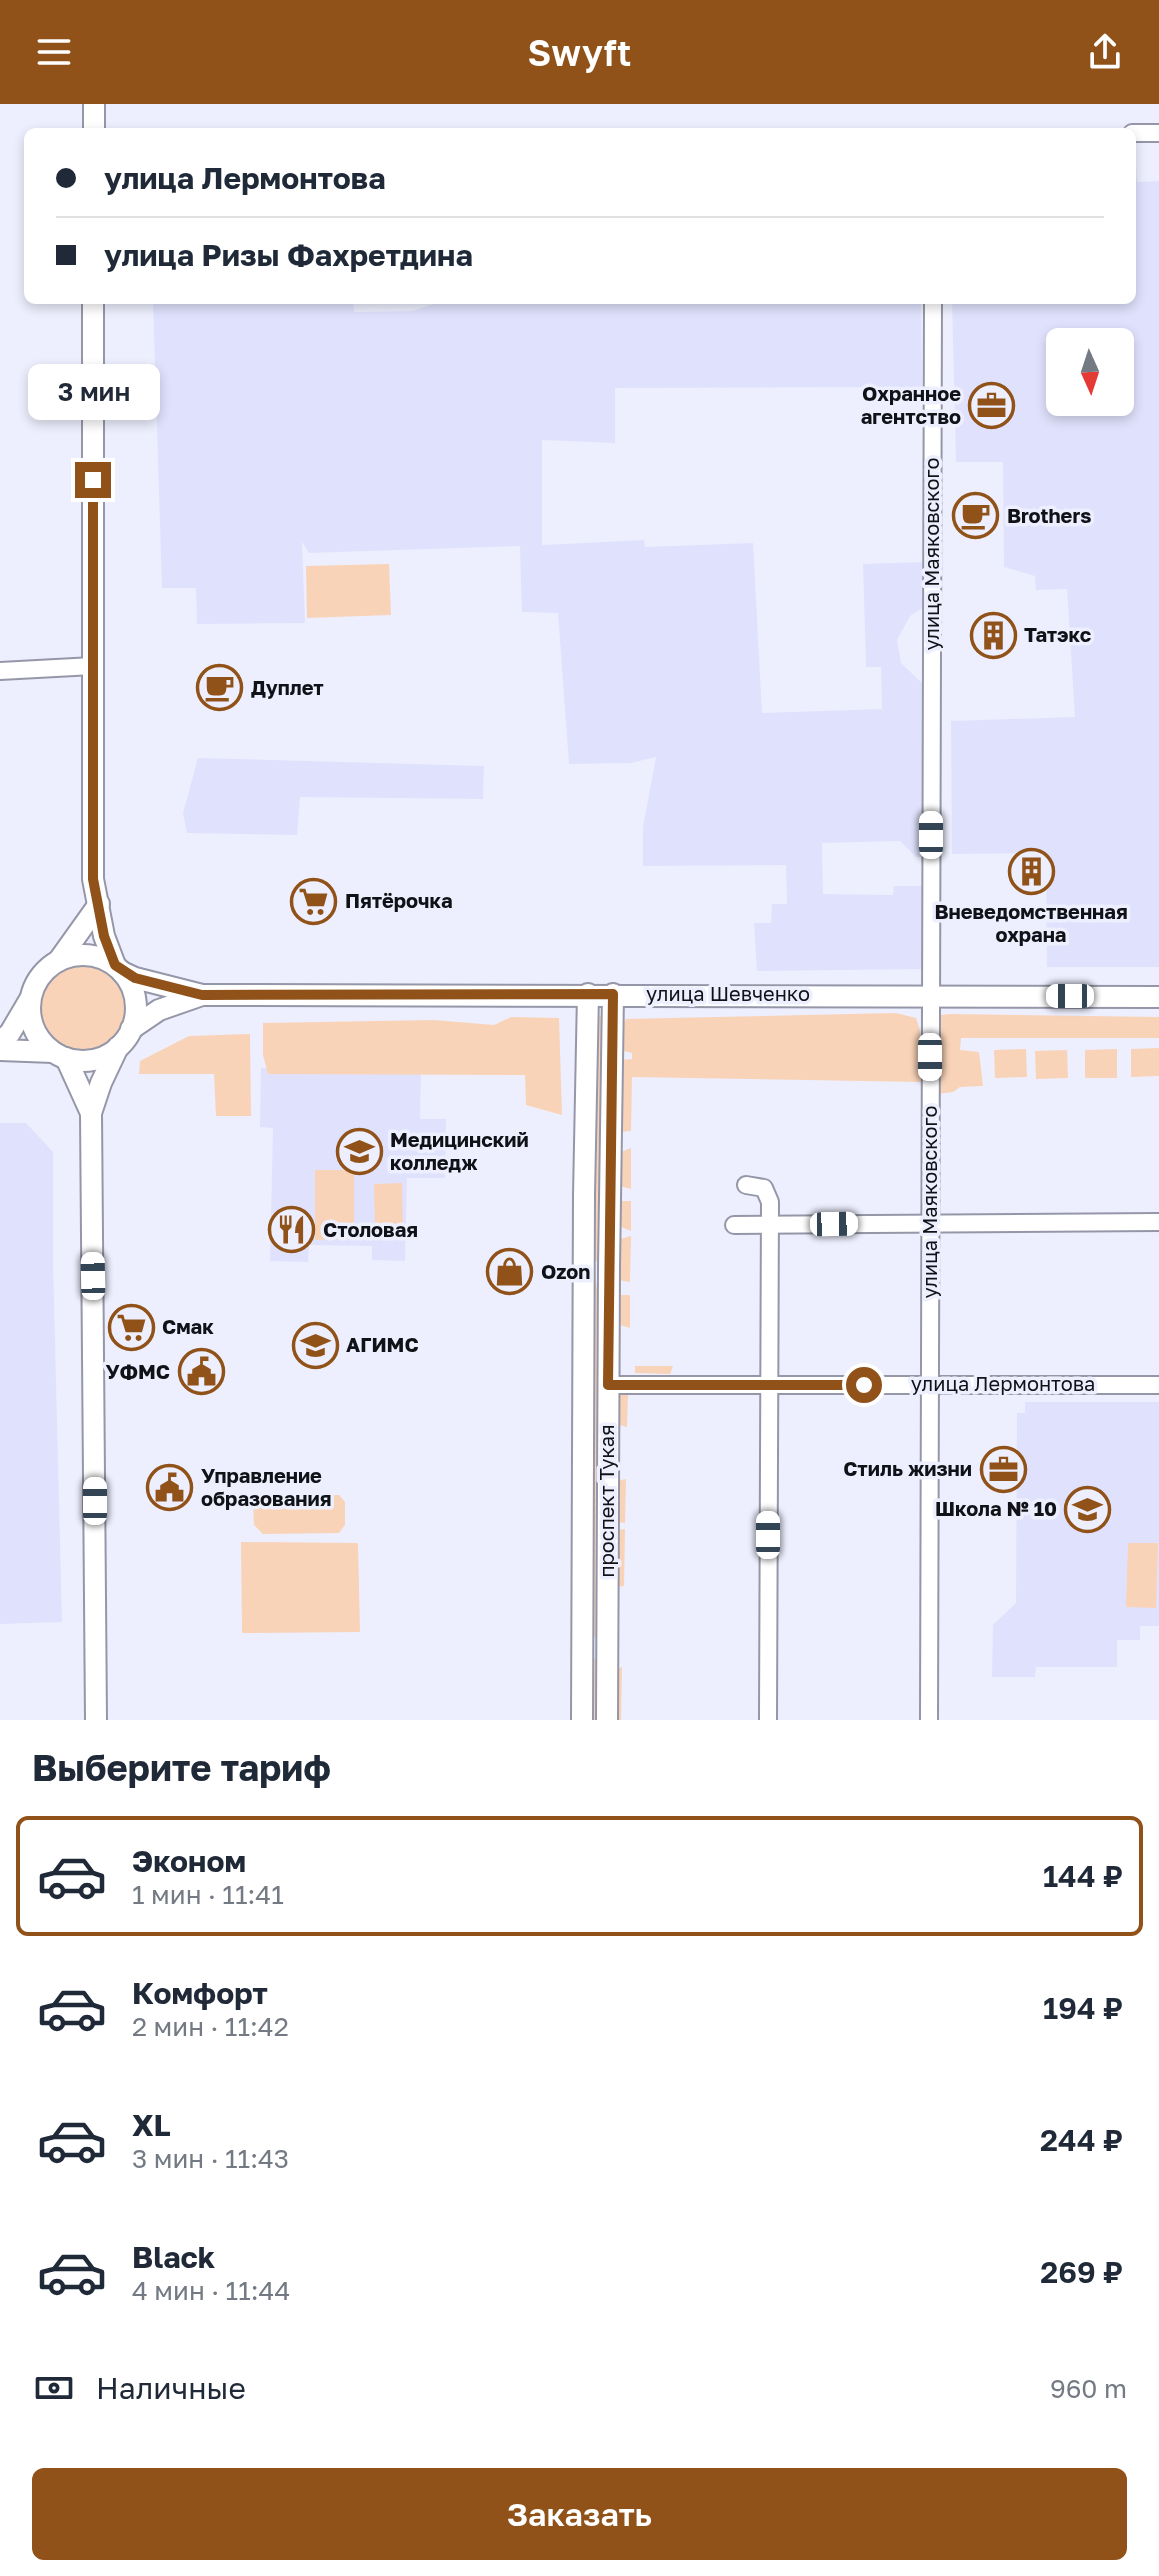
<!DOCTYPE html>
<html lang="ru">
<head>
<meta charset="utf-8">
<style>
	body { margin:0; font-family:"Golos Text",sans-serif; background:#f6f6f7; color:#1f2937; height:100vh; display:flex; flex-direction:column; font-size:30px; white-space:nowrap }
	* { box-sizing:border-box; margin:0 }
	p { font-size:26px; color:#747a83 }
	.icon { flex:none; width:44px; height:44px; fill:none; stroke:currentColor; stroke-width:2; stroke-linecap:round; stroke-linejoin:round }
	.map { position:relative; height:1616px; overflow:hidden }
	.drawer { display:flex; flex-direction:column; background:#fff; flex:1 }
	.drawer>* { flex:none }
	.guide { position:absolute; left:24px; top:24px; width:1112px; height:176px; border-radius:12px; box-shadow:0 4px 12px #0003; display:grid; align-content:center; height:176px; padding:0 32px; background:#fff }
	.needle { width:52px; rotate:177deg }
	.buttons { position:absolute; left:1046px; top:224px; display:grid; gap:16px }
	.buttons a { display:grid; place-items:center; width:88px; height:88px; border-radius:12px; background:#fff; box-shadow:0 4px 12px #0003; font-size:40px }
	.end { position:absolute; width:36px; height:36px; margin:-18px; border:10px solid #905218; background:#fff; box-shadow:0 0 0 4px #fff }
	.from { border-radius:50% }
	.bubble { position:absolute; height:56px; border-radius:12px; background:#fff; box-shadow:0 4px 12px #0003; font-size:26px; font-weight:600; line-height:56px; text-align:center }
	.car { position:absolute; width:24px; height:48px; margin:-24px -12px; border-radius:10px; box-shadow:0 0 6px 2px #0007; background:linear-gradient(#fff 24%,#345 0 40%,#fff 0 76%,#345 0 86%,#fff 0) }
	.guide b { display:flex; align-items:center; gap:28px; height:76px; font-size:30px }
	.guide b+b { border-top:2px solid #e0e1e3 }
	.guide i { width:20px; height:20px; background:#1f2937 }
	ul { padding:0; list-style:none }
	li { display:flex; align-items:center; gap:24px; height:120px; margin:0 16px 12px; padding:0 16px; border:4px solid transparent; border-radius:12px }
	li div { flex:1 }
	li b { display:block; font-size:30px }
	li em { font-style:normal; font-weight:600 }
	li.current { border-color:#905218 }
	li>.icon { width:72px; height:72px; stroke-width:1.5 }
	h2 { padding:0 32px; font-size:36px; line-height:96px }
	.pay { display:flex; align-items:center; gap:20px; height:88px; padding:0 32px; font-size:30px }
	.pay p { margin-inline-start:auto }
	.cta { display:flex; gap:16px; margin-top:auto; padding:16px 32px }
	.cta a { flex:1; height:92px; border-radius:12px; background:#905218; color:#fff; font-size:32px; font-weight:600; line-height:92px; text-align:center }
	header { display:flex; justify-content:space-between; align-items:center; height:104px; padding:0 32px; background:#905218; color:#fff; font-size:36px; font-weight:600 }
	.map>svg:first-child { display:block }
</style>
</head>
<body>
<header><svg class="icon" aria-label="menu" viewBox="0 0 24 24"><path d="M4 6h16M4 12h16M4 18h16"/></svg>Swyft<svg class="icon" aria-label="share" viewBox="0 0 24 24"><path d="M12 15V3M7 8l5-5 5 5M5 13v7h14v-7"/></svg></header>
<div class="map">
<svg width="1159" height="1616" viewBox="0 0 1159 1616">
	<rect width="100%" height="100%" fill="#edeffe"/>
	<!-- built -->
	<g fill="#e0e2fd" fill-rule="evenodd">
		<path d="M 1132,61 L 1136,61 L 1137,78 L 1159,77 L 1159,863 L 1047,863 L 1046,749 L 952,750 L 951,617 L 1075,613 L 1067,485 L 1036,486 L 1035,472 L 1004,463 L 1003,358 L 956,358 L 952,196 L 1132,196 ZM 1060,238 L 1120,238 L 1120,298 L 1060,298 Z"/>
		<polygon points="153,196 353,196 354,208 412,207 446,196 921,196 922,283 615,284 615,339 542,336 542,441 644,436 645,443 753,439 762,609 882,605 881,563 866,563 863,460 924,458 924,503 910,512 897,536 901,559 922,579 923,753 916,753 900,737 822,739 823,790 893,791 894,782 922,782 924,865 757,867 754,819 771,819 772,800 787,800 786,761 643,762 643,723 656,653 631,659 569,660 558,509 522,508 520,442 309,449 302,438 305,519 197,520 196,484 162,484"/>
		<polygon points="198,654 484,662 483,695 300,693 297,731 187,729 183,709"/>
		<polygon points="261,964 421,967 420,1015 446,1015 445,1074 407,1074 405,1157 372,1156 372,1142 309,1141 308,1158 270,1157 273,1024 260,1023"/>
		<polygon points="0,1019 26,1019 53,1048 53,1157 62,1518 0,1520"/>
		<polygon points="1025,1298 1159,1298 1159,1522 1140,1522 1140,1536 1117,1536 1117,1563 1036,1563 1035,1573 992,1573 993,1521 1016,1499 1017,1309 1025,1309"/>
	</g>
	<!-- green -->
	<g fill="#f9d3b8">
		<polygon points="389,460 391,511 307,514 306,462"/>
		<circle cx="83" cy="905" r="46"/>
		<polygon points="896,909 916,914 920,926 922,978 632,973 631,1027 619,1028 620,956 632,955 632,949 620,946 620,926 626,915"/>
		<polygon points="950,910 1159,913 1159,934 961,934 960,946 979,948 983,982 960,983 953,988 937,990 937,917 941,911"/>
		<polygon points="599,912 604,912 599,1157 589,1156"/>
		<polygon points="511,913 559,914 562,1011 526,1001 525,971 268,970 263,951 263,919 434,916 494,921"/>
		<polygon points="250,930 251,1012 216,1012 214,970 139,970 140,957 189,932"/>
		<polygon points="1159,944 1159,972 1131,973 1131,945"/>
		<polygon points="1026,945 1027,973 995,974 994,946"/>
		<polygon points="1117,945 1117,974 1085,974 1085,946"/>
		<polygon points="1067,946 1068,974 1036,975 1035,947"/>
		<polygon points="631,1044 631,1085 620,1082 621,1048"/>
		<polygon points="315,1066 354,1066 354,1135 315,1136"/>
		<polygon points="402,1079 403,1130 375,1130 374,1080"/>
		<polygon points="619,1097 631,1097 631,1127 619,1122"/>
		<polygon points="631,1132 630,1178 618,1176 617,1136"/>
		<polygon points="589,1169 595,1169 605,1258 603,1533 593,1533"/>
		<polygon points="621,1191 630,1191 630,1224 620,1221"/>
		<polygon points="635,1262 673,1262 670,1270 635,1269"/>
		<polygon points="620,1289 628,1289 627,1323 620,1321"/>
		<polygon points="626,1375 625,1419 617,1418 616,1377"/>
		<polygon points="260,1391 339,1391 345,1398 345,1421 339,1429 263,1430 254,1421 253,1401"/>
		<polygon points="625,1425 624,1482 617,1483 618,1426"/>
		<polygon points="241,1438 358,1439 360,1528 242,1529"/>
		<polygon points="1128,1439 1158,1439 1156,1504 1126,1503"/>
		<polygon points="603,1554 602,1616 589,1616 590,1555"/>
		<polygon points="622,1563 621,1616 617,1616 617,1565"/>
	</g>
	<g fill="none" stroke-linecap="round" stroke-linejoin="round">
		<defs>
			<g id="minor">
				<polyline points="1132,29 1159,29"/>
				<polyline points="0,567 93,562"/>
				<polyline points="746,1081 764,1084 770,1098 768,1616"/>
				<polyline points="734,1121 1159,1118"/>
				<polyline points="608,1281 1159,1281"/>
				<polyline points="929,1616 933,196"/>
			</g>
			<g id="major">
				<polyline points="94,28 94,0"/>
				<polyline points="93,196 93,775 104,832 115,861"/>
				<circle cx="83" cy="904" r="53"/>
				<polyline points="59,856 99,800"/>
				<polyline points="122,868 135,874 202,891 1159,893"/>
				<polyline points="131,925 159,906 202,891"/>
				<polyline points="0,938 10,929 30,895"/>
				<polyline points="0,946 53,948"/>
				<polyline points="66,954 91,1009"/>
				<polyline points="96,1616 91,1009 101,979 118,943"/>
				<polyline points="582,1616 584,1091 588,890"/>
				<polyline points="607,1616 609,1163 613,890"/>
			</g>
		</defs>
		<!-- minor casing -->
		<use href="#minor" stroke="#9597a8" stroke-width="20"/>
		<!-- major casing -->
		<use href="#major" stroke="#9597a8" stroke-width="24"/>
		<!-- minor -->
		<use href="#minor" stroke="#fff" stroke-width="16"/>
		<!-- major -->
		<use href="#major" stroke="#fff" stroke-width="20"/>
	</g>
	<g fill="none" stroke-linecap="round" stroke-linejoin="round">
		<!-- route -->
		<polyline stroke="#905218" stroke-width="10" points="93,376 93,775 104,832 115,861 135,874 202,891 613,890 608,1281 864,1281"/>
	</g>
	<!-- icons -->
	<defs>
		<symbol id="office-ring" viewBox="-11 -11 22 22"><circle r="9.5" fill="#edeffe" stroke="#905218" stroke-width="1.5"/><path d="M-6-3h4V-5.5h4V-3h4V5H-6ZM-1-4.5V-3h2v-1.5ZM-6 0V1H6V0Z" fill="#905218"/></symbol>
		<symbol id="cafe-ring" viewBox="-11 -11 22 22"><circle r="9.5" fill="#edeffe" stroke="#905218" stroke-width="1.5"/><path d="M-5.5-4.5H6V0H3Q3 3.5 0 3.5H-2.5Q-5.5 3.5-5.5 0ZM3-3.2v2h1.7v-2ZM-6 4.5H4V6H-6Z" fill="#905218"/></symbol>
		<symbol id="building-ring" viewBox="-11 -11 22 22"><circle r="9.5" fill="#edeffe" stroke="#905218" stroke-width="1.5"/><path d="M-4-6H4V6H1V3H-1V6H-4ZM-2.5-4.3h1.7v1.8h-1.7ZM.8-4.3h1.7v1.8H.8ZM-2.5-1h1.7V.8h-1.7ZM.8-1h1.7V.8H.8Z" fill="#905218"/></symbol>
		<symbol id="supermarket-ring" viewBox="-11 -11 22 22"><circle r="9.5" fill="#edeffe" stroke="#905218" stroke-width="1.5"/><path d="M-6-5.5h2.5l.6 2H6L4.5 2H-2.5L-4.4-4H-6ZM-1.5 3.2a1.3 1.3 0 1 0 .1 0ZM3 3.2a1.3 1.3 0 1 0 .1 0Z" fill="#905218"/></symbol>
		<symbol id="university-ring" viewBox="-11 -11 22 22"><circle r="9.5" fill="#edeffe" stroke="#905218" stroke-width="1.5"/><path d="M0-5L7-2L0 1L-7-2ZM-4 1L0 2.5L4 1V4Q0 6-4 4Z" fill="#905218"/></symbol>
		<symbol id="restaurant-ring" viewBox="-11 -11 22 22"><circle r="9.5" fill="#edeffe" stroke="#905218" stroke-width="1.5"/><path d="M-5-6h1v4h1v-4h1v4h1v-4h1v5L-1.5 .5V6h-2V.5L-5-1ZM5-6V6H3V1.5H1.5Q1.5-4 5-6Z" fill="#905218"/></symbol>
		<symbol id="shop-ring" viewBox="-11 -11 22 22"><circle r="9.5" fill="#edeffe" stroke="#905218" stroke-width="1.5"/><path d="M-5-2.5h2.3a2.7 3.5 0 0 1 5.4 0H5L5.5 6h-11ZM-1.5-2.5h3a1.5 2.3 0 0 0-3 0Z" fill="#905218"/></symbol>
		<symbol id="civic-ring" viewBox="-11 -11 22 22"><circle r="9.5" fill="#edeffe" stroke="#905218" stroke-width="1.5"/><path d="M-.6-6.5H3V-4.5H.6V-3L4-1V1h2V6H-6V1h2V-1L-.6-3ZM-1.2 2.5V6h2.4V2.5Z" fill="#905218"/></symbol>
		<symbol id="school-ring" viewBox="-11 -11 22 22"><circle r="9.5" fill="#edeffe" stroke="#905218" stroke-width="1.5"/><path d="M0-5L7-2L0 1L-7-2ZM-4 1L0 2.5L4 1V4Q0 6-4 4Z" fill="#905218"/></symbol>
	</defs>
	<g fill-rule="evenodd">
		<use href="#office-ring" x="966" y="276" width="51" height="51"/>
		<use href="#cafe-ring" x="950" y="386" width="51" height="51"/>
		<use href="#building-ring" x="968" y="506" width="51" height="51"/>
		<use href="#cafe-ring" x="194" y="558" width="51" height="51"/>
		<use href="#building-ring" x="1006" y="742" width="51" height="51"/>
		<use href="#supermarket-ring" x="288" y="772" width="51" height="51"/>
		<use href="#university-ring" x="334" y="1022" width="51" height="51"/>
		<use href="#restaurant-ring" x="266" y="1100" width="51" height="51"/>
		<use href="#shop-ring" x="484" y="1142" width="51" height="51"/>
		<use href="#supermarket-ring" x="106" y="1198" width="51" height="51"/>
		<use href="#university-ring" x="290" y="1216" width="51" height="51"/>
		<use href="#civic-ring" x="176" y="1242" width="51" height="51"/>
		<use href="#office-ring" x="978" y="1340" width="51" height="51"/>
		<use href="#civic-ring" x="144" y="1358" width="51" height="51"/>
		<use href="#school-ring" x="1062" y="1380" width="51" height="51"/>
	</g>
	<g text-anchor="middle" stroke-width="7" stroke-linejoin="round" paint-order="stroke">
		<!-- poi labels -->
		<g font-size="20" font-weight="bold" fill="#111218" stroke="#edeffe" text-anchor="start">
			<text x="961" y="297" text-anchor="end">Охранное<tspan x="961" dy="23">агентство</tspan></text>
			<text x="1007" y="419">Brothers</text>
			<text x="1024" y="538">Татэкс</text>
			<text x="251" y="591">Дуплет</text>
			<text x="345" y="804">Пятёрочка</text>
			<text x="1031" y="815" text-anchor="middle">Вневедомственная<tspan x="1031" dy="23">охрана</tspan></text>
			<text x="390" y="1043">Медицинский<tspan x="390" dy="23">колледж</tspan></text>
			<text x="323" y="1133">Столовая</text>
			<text x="541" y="1175">Ozon</text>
			<text x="162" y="1230">Смак</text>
			<text x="346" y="1248">АГИМС</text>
			<text x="170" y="1275" text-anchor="end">УФМС</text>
			<text x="972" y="1372" text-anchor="end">Стиль жизни</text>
			<text x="201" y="1379">Управление<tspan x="201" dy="23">образования</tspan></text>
			<text x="1057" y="1412" text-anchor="end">Школа № 10</text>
		</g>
		<!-- street labels -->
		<g font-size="20" fill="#111218" stroke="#edeffe">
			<text transform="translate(932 450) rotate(-90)" y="7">улица Маяковского</text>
			<text x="728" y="897">улица Шевченко</text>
			<text transform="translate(930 1098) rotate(-90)" y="7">улица Маяковского</text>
			<text x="1003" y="1287">улица Лермонтова</text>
			<text transform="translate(607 1397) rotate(-90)" y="7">проспект Тукая</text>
		</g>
	</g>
</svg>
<div class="buttons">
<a><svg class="needle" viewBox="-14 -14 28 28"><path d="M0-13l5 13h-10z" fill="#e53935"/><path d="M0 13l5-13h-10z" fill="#747a83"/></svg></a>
</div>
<i class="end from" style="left:864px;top:1281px"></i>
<i class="end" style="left:93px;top:376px"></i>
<div class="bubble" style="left:28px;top:260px;width:132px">3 мин</div>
<i class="car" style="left:931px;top:731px;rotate:0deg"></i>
<i class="car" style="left:1070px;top:892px;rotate:270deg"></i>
<i class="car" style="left:930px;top:953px;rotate:180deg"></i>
<i class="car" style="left:834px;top:1120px;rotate:89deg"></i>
<i class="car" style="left:93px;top:1172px;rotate:359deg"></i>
<i class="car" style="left:95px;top:1397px;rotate:0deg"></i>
<i class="car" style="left:768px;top:1431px;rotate:0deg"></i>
<div class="guide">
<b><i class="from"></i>улица Лермонтова</b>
<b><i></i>улица Ризы Фахретдина</b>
</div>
</div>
<section class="drawer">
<h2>Выберите тариф</h2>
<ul>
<li class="current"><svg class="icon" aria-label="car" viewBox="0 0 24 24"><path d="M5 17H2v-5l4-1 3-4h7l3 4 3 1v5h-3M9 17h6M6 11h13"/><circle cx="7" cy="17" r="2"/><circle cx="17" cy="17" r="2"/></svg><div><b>Эконом</b><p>1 мин · 11:41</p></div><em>144 ₽</em></li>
<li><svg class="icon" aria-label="car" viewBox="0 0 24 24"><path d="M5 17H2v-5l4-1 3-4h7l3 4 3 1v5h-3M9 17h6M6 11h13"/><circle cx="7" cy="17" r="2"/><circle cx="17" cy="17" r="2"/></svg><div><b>Комфорт</b><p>2 мин · 11:42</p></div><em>194 ₽</em></li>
<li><svg class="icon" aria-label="car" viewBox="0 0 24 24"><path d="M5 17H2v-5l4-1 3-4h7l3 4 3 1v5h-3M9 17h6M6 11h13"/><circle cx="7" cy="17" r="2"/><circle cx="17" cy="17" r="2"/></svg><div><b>XL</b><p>3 мин · 11:43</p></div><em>244 ₽</em></li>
<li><svg class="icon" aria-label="car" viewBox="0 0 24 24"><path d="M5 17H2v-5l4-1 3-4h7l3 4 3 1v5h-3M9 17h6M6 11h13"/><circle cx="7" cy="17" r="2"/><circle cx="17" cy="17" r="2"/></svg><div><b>Black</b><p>4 мин · 11:44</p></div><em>269 ₽</em></li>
</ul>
<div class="pay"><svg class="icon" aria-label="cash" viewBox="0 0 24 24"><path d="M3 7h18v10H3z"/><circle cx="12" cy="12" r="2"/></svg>Наличные<p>960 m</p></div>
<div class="cta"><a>Заказать</a></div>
</section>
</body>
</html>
